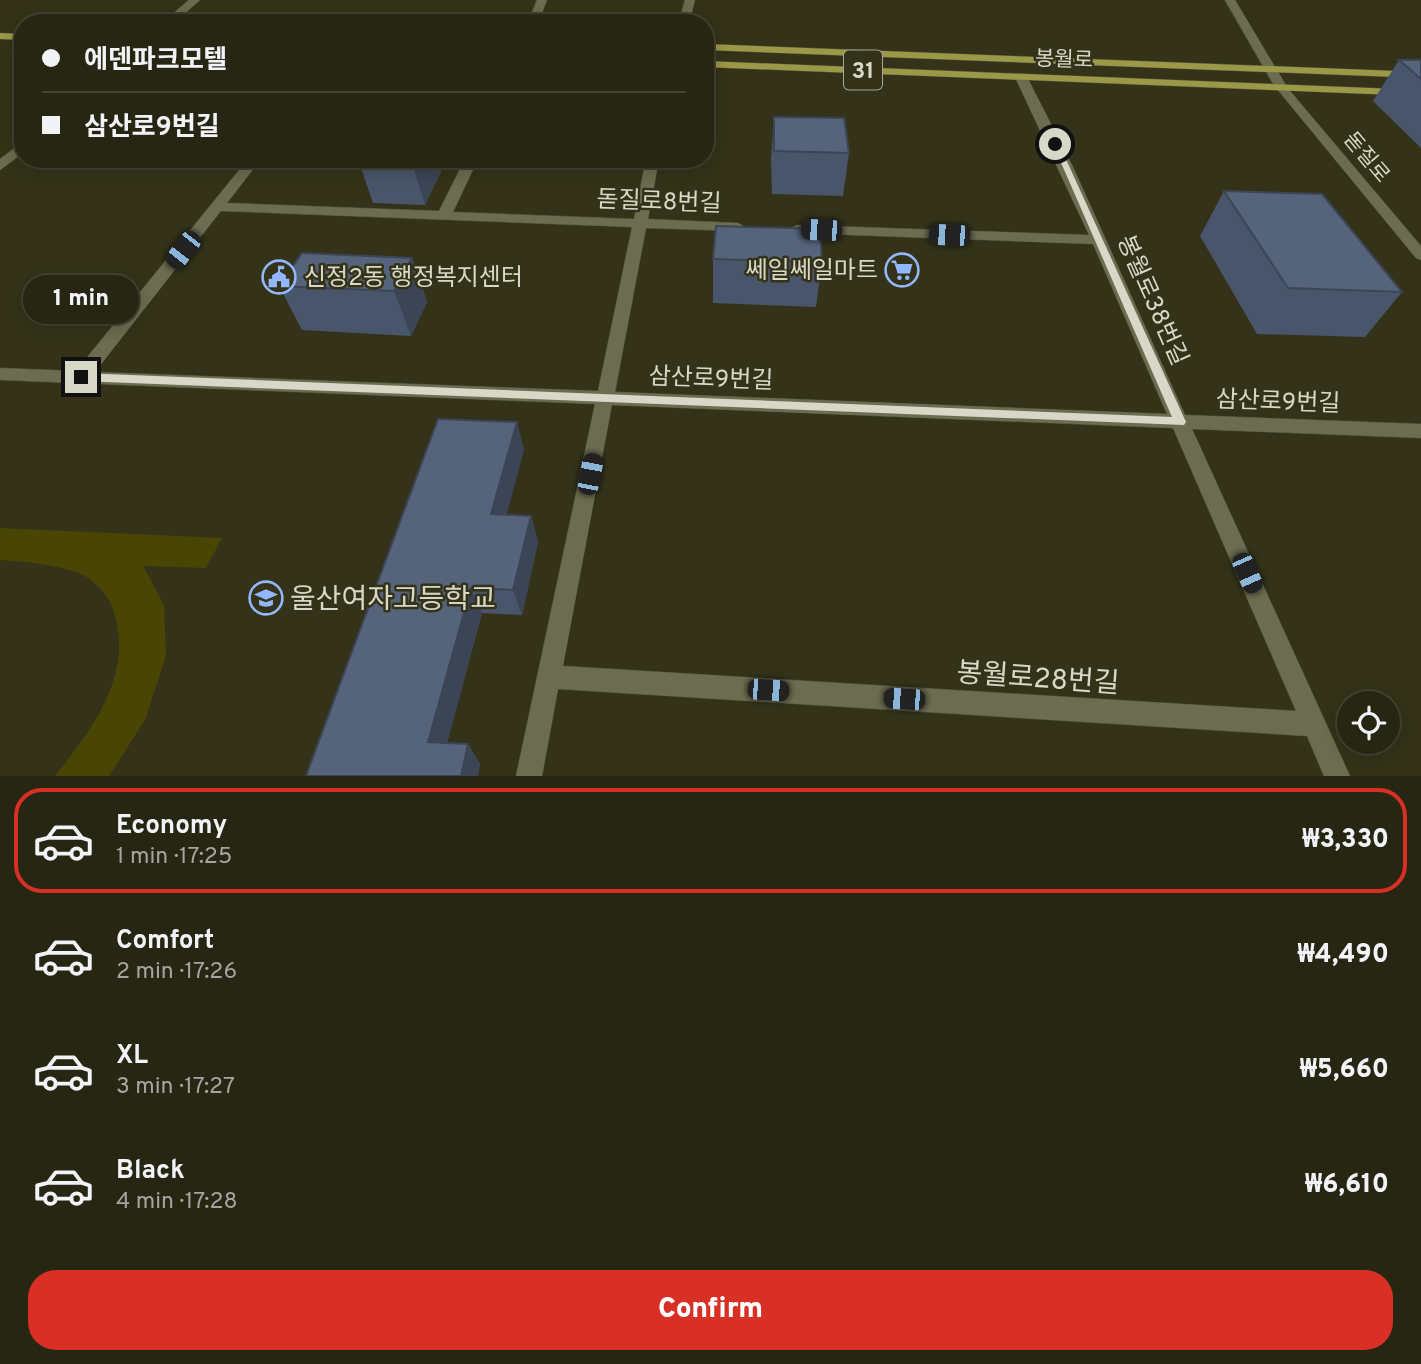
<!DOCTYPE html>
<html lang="en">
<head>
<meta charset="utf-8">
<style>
	body { margin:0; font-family:Overpass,"Noto Sans KR",sans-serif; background:#333221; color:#f1f3f6; height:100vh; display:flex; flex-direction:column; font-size:26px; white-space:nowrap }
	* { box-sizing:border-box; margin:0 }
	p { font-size:23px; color:#a4a5a0 }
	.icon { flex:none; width:38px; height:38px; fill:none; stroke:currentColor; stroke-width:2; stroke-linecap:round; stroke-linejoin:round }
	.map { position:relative; height:776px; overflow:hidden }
	.panel { display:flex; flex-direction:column; background:#272613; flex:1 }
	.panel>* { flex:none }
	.guide { position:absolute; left:14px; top:14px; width:700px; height:154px; border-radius:28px; box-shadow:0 4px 18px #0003,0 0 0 2px #434333; display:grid; align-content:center; height:154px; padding:0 28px; background:#272613 }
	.controls { position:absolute; left:1337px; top:691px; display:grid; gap:14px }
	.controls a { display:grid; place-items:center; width:63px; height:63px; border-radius:50%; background:#272613; box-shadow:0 4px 18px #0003,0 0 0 2px #434333; font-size:35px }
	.end { position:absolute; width:32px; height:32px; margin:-16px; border:9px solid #d8d8c8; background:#111; box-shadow:0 0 0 4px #111 }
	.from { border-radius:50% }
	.bubble { position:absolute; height:49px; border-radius:24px; background:#272613; box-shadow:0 4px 18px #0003,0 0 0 2px #434333; font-size:23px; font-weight:800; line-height:49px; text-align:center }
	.car { position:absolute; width:21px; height:42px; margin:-21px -10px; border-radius:9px; box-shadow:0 0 5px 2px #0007; background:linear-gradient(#222 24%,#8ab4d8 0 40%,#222 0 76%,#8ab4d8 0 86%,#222 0) }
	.guide b { display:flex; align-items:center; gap:24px; height:66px; font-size:26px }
	.guide b+b { border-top:2px solid #434333 }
	.guide i { width:18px; height:18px; background:#f1f3f6 }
	ul { padding:12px 0 0; list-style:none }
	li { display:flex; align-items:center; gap:21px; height:105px; margin:0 14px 10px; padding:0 14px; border:4px solid transparent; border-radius:28px }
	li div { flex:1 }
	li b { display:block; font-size:26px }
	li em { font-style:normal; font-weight:800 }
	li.selected { border-color:#d93025 }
	li>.icon { width:63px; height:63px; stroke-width:1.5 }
	.action { display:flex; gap:14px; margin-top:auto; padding:14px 28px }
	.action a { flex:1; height:80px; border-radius:28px; background:#d93025; color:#fff; font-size:28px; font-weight:800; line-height:80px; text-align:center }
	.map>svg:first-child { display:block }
</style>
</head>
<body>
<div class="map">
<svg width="1421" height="776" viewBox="0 0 1421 776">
	<rect width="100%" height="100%" fill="#343319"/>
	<!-- green -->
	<path fill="#494604" d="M 0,528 L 222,538 L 206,568 L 143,566 L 164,605 L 166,656 L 145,720 L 109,776 L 55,776 C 92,729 134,675 114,612 C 109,596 95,580 79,573 C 54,564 27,562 0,560 Z"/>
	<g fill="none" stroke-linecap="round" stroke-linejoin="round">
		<defs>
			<g id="minor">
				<polygon points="189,0 200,0 174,23 162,23"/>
				<polygon points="537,0 547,0 538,23 528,23"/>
				<polygon points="685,0 695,0 689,23 679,23"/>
				<path d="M 1021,74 L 1027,77 L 1073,167 L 1185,415 L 1421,424 L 1421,438 L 1192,429 L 1350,776 L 1324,776 L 1307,736 L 558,689 L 542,776 L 516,776 L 595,404 L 0,380 L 0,368 L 76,371 L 248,159 L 261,159 L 227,203 L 439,211 L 465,159 L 478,159 L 453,212 L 634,219 L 646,159 L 659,159 L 648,219 L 738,223 L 745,227 L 738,231 L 646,228 L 615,392 L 1167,414 L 1093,244 L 797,233 L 790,229 L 797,225 L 1089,235 L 1015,77 ZM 221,211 L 632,227 L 598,391 L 95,372 ZM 612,405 L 1173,428 L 1296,711 L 563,666 Z"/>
				<polygon points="23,142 23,153 0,170 0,159"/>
			</g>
			<polygon id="tertiary" points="1225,0 1235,0 1287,87 1285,89 1275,87"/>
			<polygon id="secondary" points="1277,85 1285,85 1421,246 1421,260 1416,258 1277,89"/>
			<g id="primary">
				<polygon points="0,33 23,34 23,40 0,39"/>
				<polygon points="705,44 1421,72 1421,78 705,50"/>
				<polygon points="705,61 1421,90 1421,96 705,67"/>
			</g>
		</defs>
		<!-- minor casing -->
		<use href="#minor" stroke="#515039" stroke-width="1"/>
		<!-- tertiary casing -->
		<use href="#tertiary" stroke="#515039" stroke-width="1"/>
		<!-- secondary casing -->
		<use href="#secondary" stroke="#515039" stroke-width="1"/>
		<!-- primary casing -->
		<use href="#primary" stroke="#515039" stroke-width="1"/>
		<!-- minor -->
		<use href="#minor" fill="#6c6c50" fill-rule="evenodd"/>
		<!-- tertiary -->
		<use href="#tertiary" fill="#6c6c50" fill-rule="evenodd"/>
		<!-- secondary -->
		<use href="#secondary" fill="#6c6c50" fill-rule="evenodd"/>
		<!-- primary -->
		<use href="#primary" fill="#9b9847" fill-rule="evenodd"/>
	</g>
	<!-- wall -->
	<g fill="#49556a">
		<polygon points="1399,60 1421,60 1421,148 1373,101"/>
		<polygon points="774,117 849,153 843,196 772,194 771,159"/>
		<polygon points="358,159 447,159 425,205 373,203"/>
		<polygon points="1224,191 1402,292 1365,337 1257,334 1200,236"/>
		<polygon points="412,258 427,302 411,336 302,330 279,286"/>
		<polygon points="713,259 822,262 816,307 713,303"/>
		<polygon points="524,449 506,515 531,516 538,542 522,615 482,613 447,743 468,744 480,764 478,776 306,776"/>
	</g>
	<!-- shaded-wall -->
	<g fill="#3c4556">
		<polygon points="412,159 447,159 425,205 411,160"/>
		<polygon points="412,258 427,302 411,336 394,291"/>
		<polygon points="517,422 524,449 500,540 491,514"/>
		<polygon points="531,516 538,542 522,615 513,590"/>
		<polygon points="471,588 482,613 442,762 428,742"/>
		<polygon points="468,744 480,764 478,776 461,776"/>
	</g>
	<!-- building -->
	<g fill="#55637b" stroke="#3c4556" stroke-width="2">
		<polygon points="1399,60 1421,60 1421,79"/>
		<polygon points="774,117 844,118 849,153 774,151"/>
		<polygon points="358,159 412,159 411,160"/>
		<polygon points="1224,191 1322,194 1402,292 1288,288"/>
		<polygon points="716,226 820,229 822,262 713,259"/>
		<polygon points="302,253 412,258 394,291 279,286"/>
		<polygon points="438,419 517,422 491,514 531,516 513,590 471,588 428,742 468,744 461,776 306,776"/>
	</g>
	<!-- route -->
	<polygon fill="#d8d8c8" points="1052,142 1059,144 1186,422 1184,425 81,381 76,377 81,373 1172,417"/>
	<!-- icons -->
	<defs>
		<symbol id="supermarket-ring" viewBox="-11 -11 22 22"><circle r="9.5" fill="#343319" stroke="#92b7fd" stroke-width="1.5"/><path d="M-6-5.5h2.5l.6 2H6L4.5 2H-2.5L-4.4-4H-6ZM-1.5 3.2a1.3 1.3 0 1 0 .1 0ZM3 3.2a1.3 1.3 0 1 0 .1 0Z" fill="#92b7fd"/></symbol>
		<symbol id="civic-ring" viewBox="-11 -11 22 22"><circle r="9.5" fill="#343319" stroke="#92b7fd" stroke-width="1.5"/><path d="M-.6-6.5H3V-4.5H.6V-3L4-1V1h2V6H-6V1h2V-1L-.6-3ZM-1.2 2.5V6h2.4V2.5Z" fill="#92b7fd"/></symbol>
		<symbol id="school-ring" viewBox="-11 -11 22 22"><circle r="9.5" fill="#343319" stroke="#92b7fd" stroke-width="1.5"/><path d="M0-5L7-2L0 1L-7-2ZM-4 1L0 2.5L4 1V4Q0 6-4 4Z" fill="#92b7fd"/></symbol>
	</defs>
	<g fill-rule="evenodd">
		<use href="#supermarket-ring" x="883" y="251" width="38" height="38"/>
		<use href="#civic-ring" x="260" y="258" width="38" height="38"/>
		<use href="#school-ring" x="247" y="579" width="38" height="38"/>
	</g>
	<g text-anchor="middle" stroke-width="5" stroke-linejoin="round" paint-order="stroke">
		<!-- far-street labels -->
		<g font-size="21" fill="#d8d8c8" stroke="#343319">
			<text transform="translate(1064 59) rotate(2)" y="7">봉월로</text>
			<text transform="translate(1367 157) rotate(50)" y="7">돋질로</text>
		</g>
		<!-- shield labels -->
		<rect fill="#343319" stroke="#a7a694" stroke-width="2" x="844" y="50.5" width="38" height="39" rx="5"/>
		<g font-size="23" font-weight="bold" fill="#d8d8c8">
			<text x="863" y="78">31</text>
		</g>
		<!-- street labels -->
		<g font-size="24" fill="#d8d8c8" stroke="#343319">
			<text transform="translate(659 201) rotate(2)" y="8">돋질로8번길</text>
			<text transform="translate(1153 300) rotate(66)" y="8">봉월로38번길</text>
			<text transform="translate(711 378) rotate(2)" y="8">삼산로9번길</text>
			<text transform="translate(1278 401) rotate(2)" y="8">삼산로9번길</text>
		</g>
		<!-- poi labels -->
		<g font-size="24" fill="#d8d8c8" stroke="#343319" text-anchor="end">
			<text x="878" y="278">쎄일쎄일마트</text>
			<text x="304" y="285" text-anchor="start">신정2동 행정복지센터</text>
		</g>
		<!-- near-poi labels -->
		<g font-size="28" fill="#d8d8c8" stroke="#343319" text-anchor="start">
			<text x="290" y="608">울산여자고등학교</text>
		</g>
		<!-- near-street labels -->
		<g font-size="28" fill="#d8d8c8" stroke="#343319">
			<text transform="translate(1038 677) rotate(4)" y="10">봉월로28번길</text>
		</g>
	</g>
</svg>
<div class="controls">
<a><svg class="icon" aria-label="locate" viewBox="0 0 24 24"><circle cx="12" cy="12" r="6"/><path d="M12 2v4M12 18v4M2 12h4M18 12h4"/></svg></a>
</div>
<i class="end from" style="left:1055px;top:144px"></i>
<i class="end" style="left:81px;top:377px"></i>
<div class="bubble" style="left:23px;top:275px;width:116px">1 min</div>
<i class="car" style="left:821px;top:230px;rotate:272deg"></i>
<i class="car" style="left:949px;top:235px;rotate:272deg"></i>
<i class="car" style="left:183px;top:250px;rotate:218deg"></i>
<i class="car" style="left:590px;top:474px;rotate:11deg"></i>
<i class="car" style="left:1247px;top:573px;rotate:156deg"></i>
<i class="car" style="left:768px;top:690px;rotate:94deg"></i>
<i class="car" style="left:904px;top:699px;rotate:274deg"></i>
<div class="guide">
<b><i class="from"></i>에덴파크모텔</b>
<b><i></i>삼산로9번길</b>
</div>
</div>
<section class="panel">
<ul>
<li class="selected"><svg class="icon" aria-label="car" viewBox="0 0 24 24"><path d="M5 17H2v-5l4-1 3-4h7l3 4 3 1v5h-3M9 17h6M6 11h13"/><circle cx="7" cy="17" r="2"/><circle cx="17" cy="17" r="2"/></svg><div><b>Economy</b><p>1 min · 17:25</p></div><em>₩3,330</em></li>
<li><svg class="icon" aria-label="car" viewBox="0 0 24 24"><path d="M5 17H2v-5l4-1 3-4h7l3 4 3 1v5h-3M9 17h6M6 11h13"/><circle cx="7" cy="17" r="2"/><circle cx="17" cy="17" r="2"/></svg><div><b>Comfort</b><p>2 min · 17:26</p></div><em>₩4,490</em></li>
<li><svg class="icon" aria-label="car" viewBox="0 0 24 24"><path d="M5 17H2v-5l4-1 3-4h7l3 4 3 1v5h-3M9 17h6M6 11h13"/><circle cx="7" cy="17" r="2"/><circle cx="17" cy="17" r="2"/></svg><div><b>XL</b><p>3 min · 17:27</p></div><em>₩5,660</em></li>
<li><svg class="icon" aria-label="car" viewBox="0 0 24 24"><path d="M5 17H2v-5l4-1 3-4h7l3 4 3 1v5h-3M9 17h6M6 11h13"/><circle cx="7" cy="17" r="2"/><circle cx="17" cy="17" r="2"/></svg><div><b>Black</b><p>4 min · 17:28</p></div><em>₩6,610</em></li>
</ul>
<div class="action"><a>Confirm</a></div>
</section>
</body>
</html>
